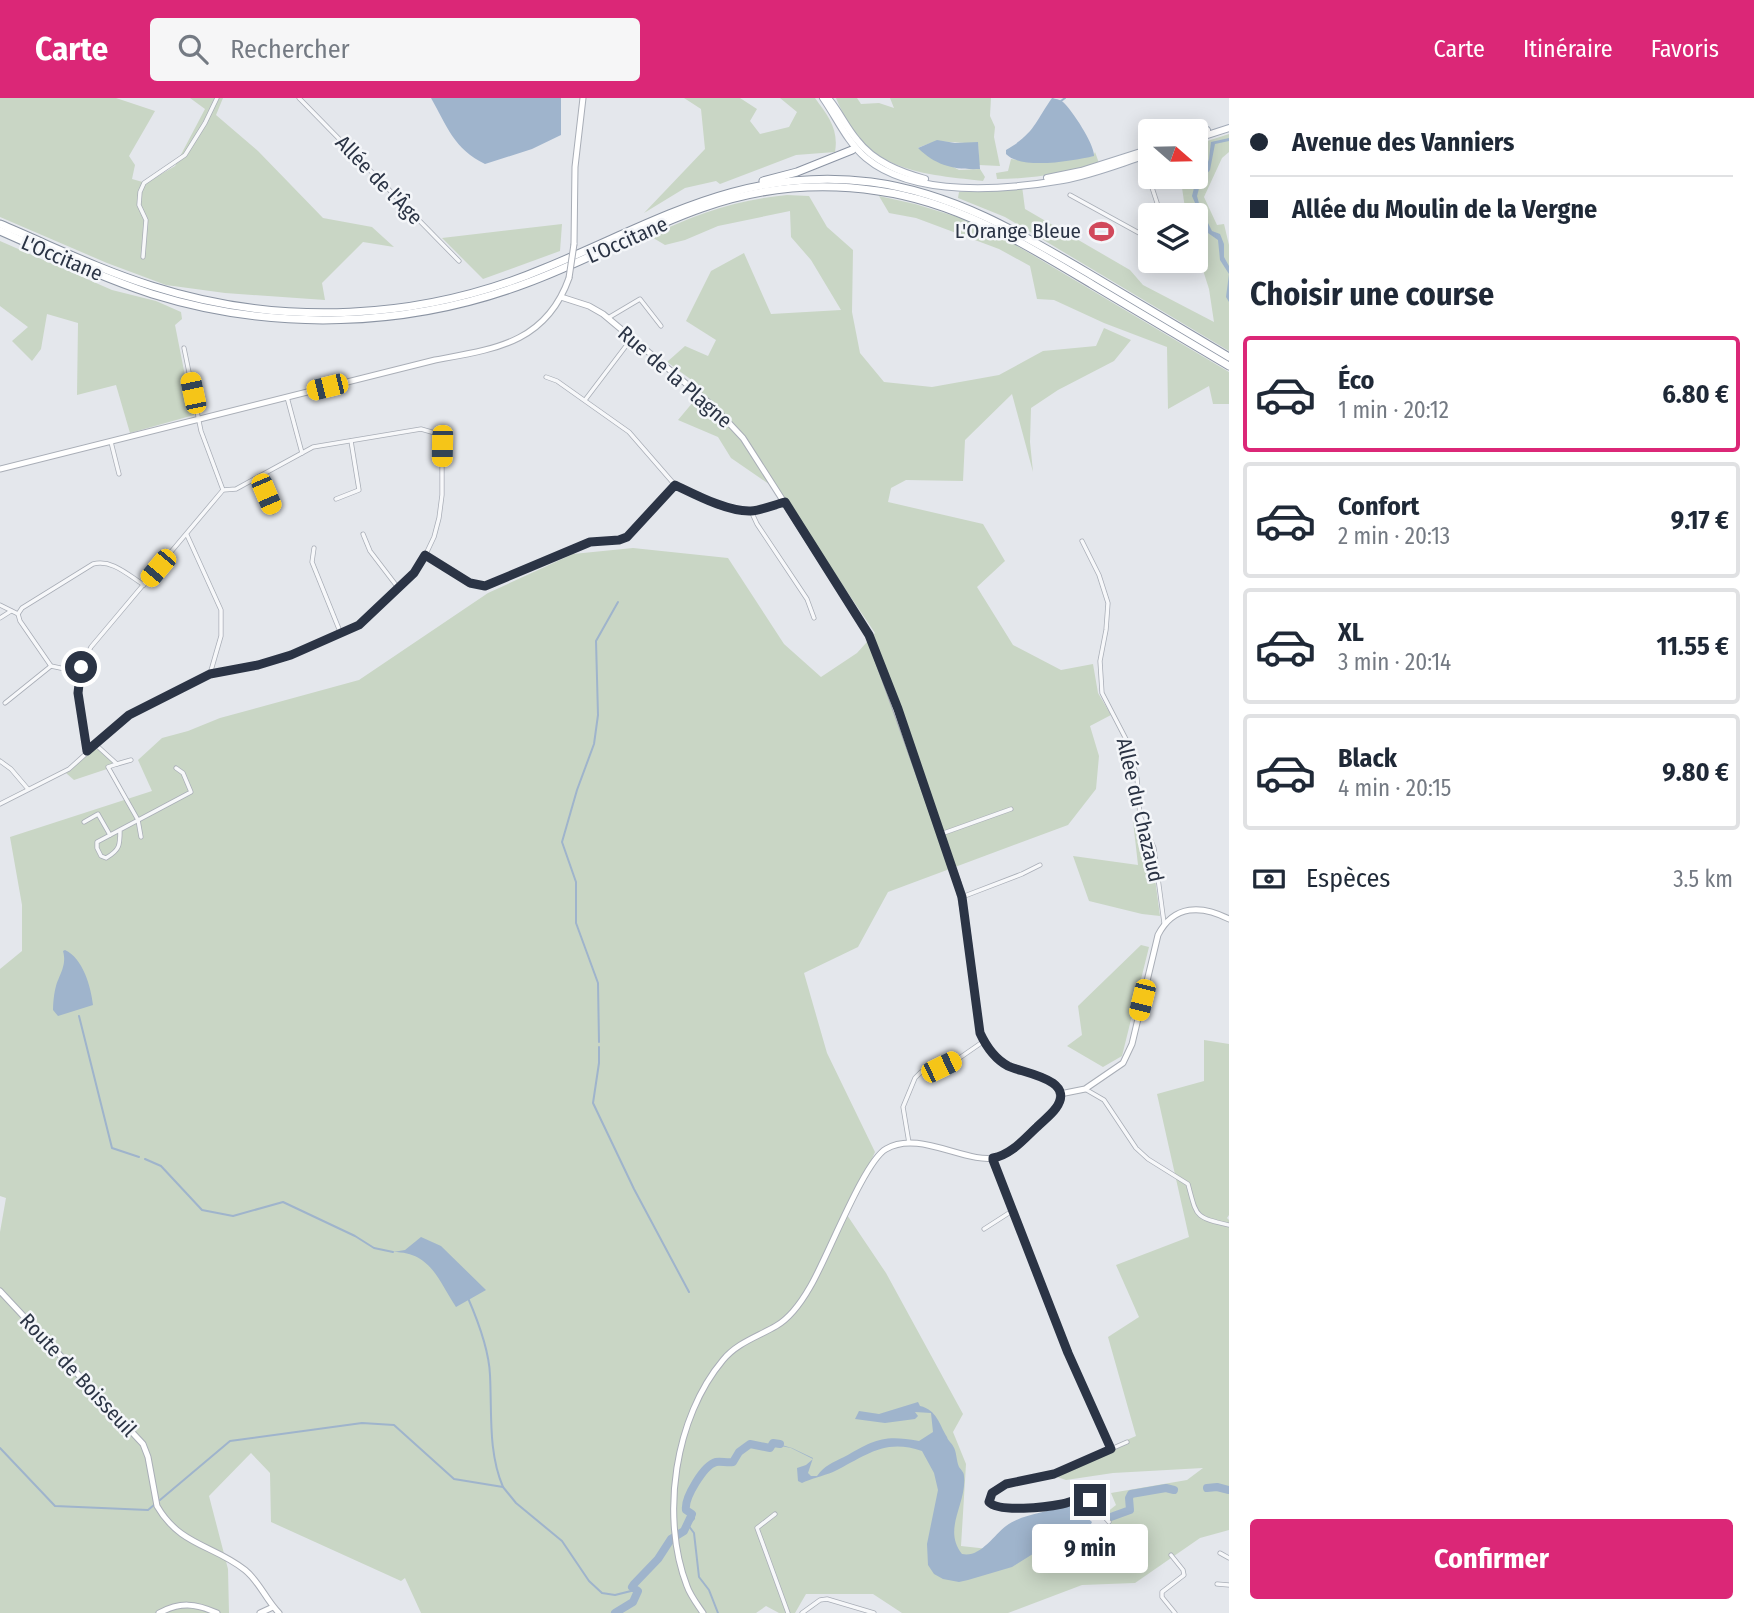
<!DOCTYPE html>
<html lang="fr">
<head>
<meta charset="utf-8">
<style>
	body { margin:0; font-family:"Fira Sans Condensed",sans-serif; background:#f6f6f7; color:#1f2937; height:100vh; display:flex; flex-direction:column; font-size:26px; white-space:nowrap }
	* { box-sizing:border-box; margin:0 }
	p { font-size:23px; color:#747a83 }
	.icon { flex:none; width:38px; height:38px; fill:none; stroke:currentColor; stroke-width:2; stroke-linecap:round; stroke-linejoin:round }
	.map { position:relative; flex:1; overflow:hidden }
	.side { display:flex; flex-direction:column; background:#fff; width:525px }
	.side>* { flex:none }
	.banner { display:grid; align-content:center; height:154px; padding:0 21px; background:#fff }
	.needle { width:46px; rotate:110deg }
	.fabs { position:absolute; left:1138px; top:21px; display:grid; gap:14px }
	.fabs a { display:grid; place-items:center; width:70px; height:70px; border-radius:7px; background:#fff; box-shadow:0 4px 18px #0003; font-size:35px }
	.end { position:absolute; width:32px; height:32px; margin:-16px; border:9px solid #2b3445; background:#fff; box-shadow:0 0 0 4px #fff }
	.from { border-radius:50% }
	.bubble { position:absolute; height:49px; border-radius:7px; background:#fff; box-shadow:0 4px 18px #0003; font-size:23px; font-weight:700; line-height:49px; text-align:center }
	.car { position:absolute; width:21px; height:42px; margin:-21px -10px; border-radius:9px; box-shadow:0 0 5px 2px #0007; background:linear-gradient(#f5c518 24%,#345 0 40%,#f5c518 0 76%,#345 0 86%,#f5c518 0) }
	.banner b { display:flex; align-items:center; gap:24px; height:66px; font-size:26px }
	.banner b+b { border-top:2px solid #e0e1e3 }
	.banner i { width:18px; height:18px; background:#1f2937 }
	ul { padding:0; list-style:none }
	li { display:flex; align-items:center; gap:21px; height:116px; margin:0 14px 10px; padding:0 7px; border:4px solid #e0e1e3; border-radius:7px }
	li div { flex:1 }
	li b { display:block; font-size:26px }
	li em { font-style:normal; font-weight:700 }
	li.active { border-color:#db2777 }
	li>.icon { width:63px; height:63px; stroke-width:1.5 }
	h2 { padding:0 21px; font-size:32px; line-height:84px }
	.pay { display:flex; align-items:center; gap:18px; height:77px; padding:0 21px; font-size:26px }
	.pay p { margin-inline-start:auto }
	.primary-button { display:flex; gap:14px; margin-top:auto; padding:14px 21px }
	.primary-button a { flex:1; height:80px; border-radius:7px; background:#db2777; color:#fff; font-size:28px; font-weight:700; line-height:80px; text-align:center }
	header { display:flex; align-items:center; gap:42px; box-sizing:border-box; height:98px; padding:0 35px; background:#db2777; color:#fff }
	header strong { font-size:33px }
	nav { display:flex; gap:38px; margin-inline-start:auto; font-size:24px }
	.search { width:490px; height:63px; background:#f6f6f7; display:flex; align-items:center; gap:18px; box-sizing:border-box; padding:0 24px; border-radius:7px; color:#747a83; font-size:26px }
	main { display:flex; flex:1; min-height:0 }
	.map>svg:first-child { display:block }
</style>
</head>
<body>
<header>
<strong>Carte</strong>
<div class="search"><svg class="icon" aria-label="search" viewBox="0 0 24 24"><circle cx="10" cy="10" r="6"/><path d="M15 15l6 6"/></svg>Rechercher</div>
<nav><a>Carte</a><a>Itinéraire</a><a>Favoris</a></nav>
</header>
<main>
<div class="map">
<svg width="1229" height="1515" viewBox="0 0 1229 1515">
	<rect width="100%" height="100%" fill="#e4e7ec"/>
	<!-- green -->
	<g fill="#c9d6c5">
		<polygon points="0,0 116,0 155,13 129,58 135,67 132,81 146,85 175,68 205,11 190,0 223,0 216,17 258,53 323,120 372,129 394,149 363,144 322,185 325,202 225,195 166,187 107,165 0,119"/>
		<path d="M 684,0 L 740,0 L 757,11 L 750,23 L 760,36 L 789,29 L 797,14 L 780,0 L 815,0 C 828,18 839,31 835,54 L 796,57 L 720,86 L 716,83 L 685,90 L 644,115 L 705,51 L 701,11 Z"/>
		<path d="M 836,0 L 857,0 L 861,6 L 879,5 L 894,10 L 890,0 L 991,0 L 990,18 L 995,29 L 994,39 L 1000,68 L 979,67 L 978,45 C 954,46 940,39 918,50 L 959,72 L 980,71 L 985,79 L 983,83 C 914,75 866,73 836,0 Z"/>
		<polygon points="1229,36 1229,54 1222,60 1204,99 1217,127 1224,126 1229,147 1229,253 1005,119 958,100 959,94 1022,88 1025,111 1130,172 1143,187 1214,224 1209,191 1195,147 1195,117 1186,117 1181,83 1188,79 1195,79 1195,47"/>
		<path d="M 1095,54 L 1099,65 C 1065,75 1033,81 997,81 L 996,75 L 1008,73 L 1011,61 L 1041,65 L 1093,58 Z"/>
		<path d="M 787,97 L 809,98 L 827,129 L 853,152 L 852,214 L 860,255 L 884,284 L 932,289 L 999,277 L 1043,253 L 1096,248 L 1104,230 L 1131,242 L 1114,263 L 1058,292 L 1031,310 L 1030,344 L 1033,374 L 1012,296 L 965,342 L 963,383 L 906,382 L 891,390 L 888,404 L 983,426 L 1005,463 L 977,489 L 1013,547 L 1061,572 L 1093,566 L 1098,595 L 1111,617 L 1090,628 L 1099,658 L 1096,691 L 1068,727 L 888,794 L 858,849 L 804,875 L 827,955 L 875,1054 L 847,1117 L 886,1175 L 963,1316 L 953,1334 L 966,1366 L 961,1448 L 1034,1456 L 1043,1466 L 1077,1452 L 1092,1436 L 1112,1427 L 1106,1415 L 1116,1407 L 1111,1395 L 1187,1382 L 1203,1370 L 1113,1375 L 1066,1382 L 1048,1376 L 1136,1338 L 1108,1239 L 1139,1219 L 1116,1167 L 1189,1139 L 1157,996 L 1204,983 L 1204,942 L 1229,946 L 1229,1117 L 1227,1120 L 1229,1122 L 1229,1432 L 1200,1440 L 1135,1485 L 1082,1487 L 1008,1515 L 902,1515 L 873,1496 L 806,1496 L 795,1515 L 779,1515 L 766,1508 L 756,1515 L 421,1515 L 405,1480 L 401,1483 L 271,1424 L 270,1375 L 251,1355 L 209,1398 L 228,1471 L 229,1515 L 0,1515 L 0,1134 L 6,1100 L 0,1098 L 0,871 L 22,853 L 22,807 L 10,739 L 152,693 L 138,662 L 162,640 L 188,633 L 220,620 L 359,582 L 488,495 L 573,456 L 633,450 L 728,460 L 784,546 L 821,579 L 857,555 L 875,535 L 779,393 L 731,360 L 718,339 L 678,322 L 704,291 L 667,264 L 685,248 L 708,258 L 716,242 L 686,223 L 711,173 L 744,155 L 771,216 L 841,212 L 811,162 L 791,139 L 790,113 L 718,128 L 685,142 L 665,147 L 650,138 C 696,116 735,102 787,97 Z"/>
		<polygon points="879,98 915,106 961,120 1004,140 1229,274 1229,306 1213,306 1209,288 1168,311 1167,249 1104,225 1054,202 1037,201 1030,168 999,151 916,120 889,115"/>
		<polygon points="562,126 560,153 483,181 442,140"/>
		<polygon points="0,143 112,192 156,203 181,214 182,221 175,227 189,298 194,304 194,317 130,335 116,287 77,297 78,225 47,216 41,251 32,263 12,243 28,229 0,208"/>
		<polygon points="95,651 100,652 116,668 74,682 66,675"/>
		<polygon points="1133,723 1139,723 1151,751 1160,818 1142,816 1089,803 1073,758 1138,767"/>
		<polygon points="1141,847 1149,849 1122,958 1103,969 1067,948 1082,937 1078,908"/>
	</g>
	<!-- water -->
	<g fill="#9fb4cc">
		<path d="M 431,0 L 561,0 L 561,37 L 532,51 L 485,66 C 454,51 447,28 431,0 Z"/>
		<path d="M 1052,0 C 1056,1 1059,1 1063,4 C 1072,12 1095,47 1094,58 C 1073,63 1021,72 1006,56 L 1006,52 C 1035,35 1035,24 1052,0 Z"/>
		<polygon points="1229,40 1229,43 1215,46 1210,72 1201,83 1197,98 1200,109 1212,133 1220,136 1224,146 1224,159 1229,168 1229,204 1226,199 1229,176 1220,162 1218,142 1208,135 1192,98 1195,86 1206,70 1209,61 1211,44"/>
		<path d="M 937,42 L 955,45 L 978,44 L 980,71 C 955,72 936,68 918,50 Z"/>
		<path d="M 65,852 C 83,860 91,889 93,907 L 58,918 L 53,912 C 53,905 54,895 56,888 C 60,875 67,867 63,853 Z"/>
		<path d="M 421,1139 L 441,1148 L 486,1192 L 456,1209 C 438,1182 431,1154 393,1154 L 405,1152 Z"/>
		<path d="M 918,1304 L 920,1308 C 937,1312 939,1326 947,1339 C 948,1343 952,1345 953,1348 C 957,1354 956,1362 959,1369 C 961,1372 964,1374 964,1378 C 967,1406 942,1431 962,1456 C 980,1460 993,1438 1006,1428 C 1022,1416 1045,1415 1063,1408 C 1077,1407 1083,1416 1092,1424 L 1089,1430 L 1052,1444 L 1012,1469 L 968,1482 L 959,1484 L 943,1481 L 934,1476 L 928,1467 L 927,1446 L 938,1392 L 934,1375 L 922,1353 C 884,1340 866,1358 833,1374 C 823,1378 810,1381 802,1385 L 798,1383 L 797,1370 L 806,1367 L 813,1361 L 791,1350 L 776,1347 L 772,1353 C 761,1349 746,1343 740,1356 C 738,1360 737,1363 734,1367 L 714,1367 C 702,1380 689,1391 686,1410 L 695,1415 L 695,1421 L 682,1435 L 692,1419 L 692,1416 L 685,1410 C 688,1391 701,1376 715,1364 L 733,1364 L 739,1354 L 750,1346 L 770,1350 L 775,1345 L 792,1350 L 813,1360 L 808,1375 L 811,1378 L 817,1378 C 825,1367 832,1365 844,1359 C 874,1342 883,1336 919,1343 L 933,1334 L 931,1315 L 915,1314 L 918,1318 L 915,1321 L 885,1325 L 855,1321 L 859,1313 L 879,1316 Z"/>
	</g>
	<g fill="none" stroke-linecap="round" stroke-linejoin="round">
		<!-- stream -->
		<g stroke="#9fb4cc" stroke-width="2">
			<polyline points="1061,3 1065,0"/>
			<polyline points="79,918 112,1050 139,1059"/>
			<polyline points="599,944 598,885 576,825 576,784 562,744 577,692 594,646 598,617 596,543 618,504"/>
			<polyline points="599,949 599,965 593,1005 634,1091 689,1194"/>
			<polyline points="145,1061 161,1068 202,1112 233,1118 283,1104 355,1138 374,1150 393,1154"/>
			<path d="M 468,1200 C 478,1223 489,1252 490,1277 C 492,1315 488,1354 503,1389"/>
			<polyline points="0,1350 55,1408 148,1412 154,1407"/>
			<polyline points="160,1402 230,1343 362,1325 394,1327 454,1381 503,1389 516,1405 562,1443 589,1483 602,1495 615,1497 635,1492"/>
			<polyline points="688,1427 694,1435 699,1479 709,1492 718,1515"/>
		</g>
		<!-- river -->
		<g stroke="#9fb4cc" stroke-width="8">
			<polyline points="1207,1390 1217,1389 1229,1392"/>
			<polyline points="1108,1420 1130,1412 1129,1400 1131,1396 1166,1390 1174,1392"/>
			<path d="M 615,1515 L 633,1504 L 638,1493 L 632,1489 L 634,1486 L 658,1461 L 671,1441 L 684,1433 L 692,1416 L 686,1412 C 684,1400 704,1367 716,1364 C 720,1363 728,1365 733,1364 L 739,1354 L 750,1346 L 770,1350 L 773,1345 L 780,1346"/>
		</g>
		<defs>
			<g id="street">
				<polyline points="299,0 459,163"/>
				<polyline points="1142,59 1161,117"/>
				<polyline points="1070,97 1150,141"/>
				<polyline points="143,159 146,122 139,107 140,94 144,85 185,57 205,25 217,0"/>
				<polyline points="608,220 640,201 661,228"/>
				<polyline points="184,250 201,333 223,392"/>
				<polyline points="546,279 557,283 629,334 675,387 711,404 740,411 751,413 784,405"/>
				<polyline points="287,299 302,355"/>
				<polyline points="585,302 632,240"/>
				<polyline points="111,344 119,376"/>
				<polyline points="259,379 273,414"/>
				<polyline points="336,401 359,392 351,343"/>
				<polyline points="751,413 757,426 807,501 814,520"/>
				<polyline points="363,436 370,453 399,491"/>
				<polyline points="187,437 221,512 221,538 210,576"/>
				<polyline points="1082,443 1099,477 1108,505 1106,532 1100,563 1102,595 1128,645 1137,680 1140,718 1154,750 1164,825"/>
				<polyline points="314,450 312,464 341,536"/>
				<polyline points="425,458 470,485 485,488 590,444 619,442 627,439 675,387"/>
				<polyline points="0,507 18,516"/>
				<polyline points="0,520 11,513"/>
				<path d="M 79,574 L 51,568 L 20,523 L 18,516 L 22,510 L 93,466 C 112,461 128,477 144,487"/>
				<polyline points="5,605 51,568"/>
				<polyline points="95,646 117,666 131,662"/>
				<polyline points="0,663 11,671 28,691"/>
				<polyline points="117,666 108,669 138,722 141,739"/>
				<path d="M 0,706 L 69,671 L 129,617 L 210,576 L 258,567 L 291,557 L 359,527 L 414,475 L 425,458 L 434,439 L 439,420 L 442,397 L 442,348 L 435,335 L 421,331 L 313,349 L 236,391 L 223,392 L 91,549 C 71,584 81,615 87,653"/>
				<polyline points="84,724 98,716 110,737"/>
				<path d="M 120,732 C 120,747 120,752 106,760 L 101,758 L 97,750 L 97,744 L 191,694 L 183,675 L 176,670"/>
				<polyline points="941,736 1011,711"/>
				<polyline points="962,799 1022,776 1040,767"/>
				<path d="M 1085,991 L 1104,1002 L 1136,1050 L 1148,1061 L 1188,1086 C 1197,1119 1194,1119 1229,1127"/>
				<polyline points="909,1045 903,1009 915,980 921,974 941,969 958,961 984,943"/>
				<path d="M 993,1060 L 1068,1256 L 1111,1351 L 1054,1376 L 1005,1386 L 992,1395 L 990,1403 C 1003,1420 1065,1404 1085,1400 L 1090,1402 L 1109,1424"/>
				<polyline points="984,1131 1012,1113"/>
				<polyline points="1111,1351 1127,1344"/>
				<polyline points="775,1416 757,1430 788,1515"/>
				<polyline points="1220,1455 1229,1460"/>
				<polyline points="1171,1457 1183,1472 1184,1477 1162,1494 1162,1499 1175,1515"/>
				<polyline points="1217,1486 1229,1487"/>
				<polyline points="802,1515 820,1502 827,1501 874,1515"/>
			</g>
			<g id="secondary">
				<polyline points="574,146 575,69 583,0"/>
				<path d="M 561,199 L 589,208 L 603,216 L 714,309 L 743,340 L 869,537 L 958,785 L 967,832 L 980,935 C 985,948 994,960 1007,967 C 1021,975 1064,977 1059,1001 C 1057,1013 1044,1022 1036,1029 C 1026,1040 1013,1055 999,1059 C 967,1068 920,1031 886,1051 C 864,1063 827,1161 810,1189 C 802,1203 790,1220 776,1228 C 757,1239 737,1245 723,1262 C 675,1319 660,1418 687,1488 C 690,1497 697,1506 703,1515"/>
				<path d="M 0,371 L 435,262 C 495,251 546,245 569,180"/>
				<path d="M 1060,996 L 1085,991 L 1123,965 L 1132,946 L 1158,837 C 1174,806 1202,807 1229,821"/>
				<path d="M 0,1193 L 143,1346 L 148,1359 L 157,1408 C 180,1448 214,1447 245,1472 C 259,1483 266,1502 279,1515"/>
				<path d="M 159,1515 C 180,1504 195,1505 217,1515"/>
				<polyline points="260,1515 273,1509"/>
			</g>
			<g id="primary">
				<path d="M 823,0 C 837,20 847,44 866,60 C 914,100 1006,92 1063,82 C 1092,77 1121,65 1150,56"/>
				<path d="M 828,0 C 839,13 846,29 857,42 C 874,64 900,74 925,81"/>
				<polyline points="1195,36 1207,32"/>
				<polyline points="1195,41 1229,30"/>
				<polyline points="1047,80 1081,73 1150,51"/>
			</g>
			<g id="highway">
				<polyline points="763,83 797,74 852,52"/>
				<path d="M 0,126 C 50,147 100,172 152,188 C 281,229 420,223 545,170 C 657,124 742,68 871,84 C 954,95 1022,136 1093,178 C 1139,205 1184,232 1229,259"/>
				<path d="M 0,133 C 50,155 100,179 152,196 C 274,234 408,230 527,185 C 587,163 642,131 702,110 C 758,90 819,84 878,93 C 958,104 1025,146 1093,187 C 1139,214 1184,241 1229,268"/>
			</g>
		</defs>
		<!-- street casing -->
		<use href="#street" stroke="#a9aeb7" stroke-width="5"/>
		<!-- secondary casing -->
		<use href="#secondary" stroke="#a9aeb7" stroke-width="7"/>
		<!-- primary casing -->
		<use href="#primary" stroke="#a3abb8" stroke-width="8"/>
		<!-- highway casing -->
		<use href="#highway" stroke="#8b94a3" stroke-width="9"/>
		<!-- street -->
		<use href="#street" stroke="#f7f8fa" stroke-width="3.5"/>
		<!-- secondary -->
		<use href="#secondary" stroke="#fff" stroke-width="5"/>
		<!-- primary -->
		<use href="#primary" stroke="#fff" stroke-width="6"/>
		<!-- highway -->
		<use href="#highway" stroke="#fff" stroke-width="7"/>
		<defs>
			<polyline id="secondary-bridge" points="569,180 574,146"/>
		</defs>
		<!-- secondary-bridge casing -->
		<use href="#secondary-bridge" stroke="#a9aeb7" stroke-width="7" stroke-linecap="butt"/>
		<!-- secondary-bridge -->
		<use href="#secondary-bridge" stroke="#fff" stroke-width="5"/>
	</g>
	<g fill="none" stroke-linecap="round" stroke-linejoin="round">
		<!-- route -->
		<path stroke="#2b3445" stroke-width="9" d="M 81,569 L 78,595 L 87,653 L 129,617 L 210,576 L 258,567 L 291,557 L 359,527 L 414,475 L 425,457 L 470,485 L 485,488 L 590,444 L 619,442 L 627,439 L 675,387 C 696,397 728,414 751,413 C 762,412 774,407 785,404 L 869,537 L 898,611 L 962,799 L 980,935 C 986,948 995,961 1008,968 C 1022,975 1077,981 1056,1010 C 1051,1017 1043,1023 1037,1029 C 1024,1041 1011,1057 993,1060 L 993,1062 L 1068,1255 L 1111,1351 L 1054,1376 L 1006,1386 L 992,1395 L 989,1404 C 999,1415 1047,1409 1062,1406 C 1072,1404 1081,1398 1090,1402"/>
	</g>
	<!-- icons -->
	<defs>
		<symbol id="stadium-bare" viewBox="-9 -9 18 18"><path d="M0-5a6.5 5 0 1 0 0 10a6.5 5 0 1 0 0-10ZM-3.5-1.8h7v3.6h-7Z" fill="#d1495b" stroke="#f4f6f9" stroke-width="2.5" paint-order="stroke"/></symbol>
	</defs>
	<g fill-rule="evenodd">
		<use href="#stadium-bare" x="1084" y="116" width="35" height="35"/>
	</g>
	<g text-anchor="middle" stroke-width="5" stroke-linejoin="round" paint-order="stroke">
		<!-- street labels -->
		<g font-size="21" fill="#2b3445" stroke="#f4f6f9">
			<text transform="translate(379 82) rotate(46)" y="7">Allée de l'Âge</text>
			<text transform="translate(627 142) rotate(-24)" y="7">L'Occitane</text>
			<text transform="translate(62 160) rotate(23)" y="7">L'Occitane</text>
			<text transform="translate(675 279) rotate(41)" y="7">Rue de la Plagne</text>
			<text transform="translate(1140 712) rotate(77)" y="7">Allée du Chazaud</text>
			<text transform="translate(78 1277) rotate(47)" y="7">Route de Boisseuil</text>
		</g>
		<!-- poi labels -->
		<g font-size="21" fill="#2b3445" stroke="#f4f6f9" text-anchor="end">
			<text x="1081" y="140">L'Orange Bleue</text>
		</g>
	</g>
</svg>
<div class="fabs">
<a><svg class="needle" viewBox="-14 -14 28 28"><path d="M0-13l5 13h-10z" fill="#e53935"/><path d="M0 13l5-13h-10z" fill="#747a83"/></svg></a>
<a><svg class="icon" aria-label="layers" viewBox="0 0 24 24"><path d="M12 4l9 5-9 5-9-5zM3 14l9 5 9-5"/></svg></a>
</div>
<i class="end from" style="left:81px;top:569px"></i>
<i class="end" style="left:1090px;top:1402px"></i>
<div class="bubble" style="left:1032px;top:1426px;width:116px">9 min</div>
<i class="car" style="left:327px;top:289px;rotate:256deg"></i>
<i class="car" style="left:193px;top:295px;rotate:348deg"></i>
<i class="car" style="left:442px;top:348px;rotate:181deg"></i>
<i class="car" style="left:266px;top:396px;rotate:157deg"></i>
<i class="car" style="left:158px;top:470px;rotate:220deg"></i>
<i class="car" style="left:1142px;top:902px;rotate:194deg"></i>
<i class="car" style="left:941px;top:969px;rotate:64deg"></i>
</div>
<section class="side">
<div class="banner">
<b><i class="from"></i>Avenue des Vanniers</b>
<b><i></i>Allée du Moulin de la Vergne</b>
</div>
<h2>Choisir une course</h2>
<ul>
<li class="active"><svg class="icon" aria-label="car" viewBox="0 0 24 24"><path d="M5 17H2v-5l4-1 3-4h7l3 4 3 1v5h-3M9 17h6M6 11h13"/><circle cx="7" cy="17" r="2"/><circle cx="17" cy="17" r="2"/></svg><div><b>Éco</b><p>1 min · 20:12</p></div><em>6.80 €</em></li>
<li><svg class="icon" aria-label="car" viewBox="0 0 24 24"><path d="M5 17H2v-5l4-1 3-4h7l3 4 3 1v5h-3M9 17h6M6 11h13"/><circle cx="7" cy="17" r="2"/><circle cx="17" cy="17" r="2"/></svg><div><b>Confort</b><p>2 min · 20:13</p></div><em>9.17 €</em></li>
<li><svg class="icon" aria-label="car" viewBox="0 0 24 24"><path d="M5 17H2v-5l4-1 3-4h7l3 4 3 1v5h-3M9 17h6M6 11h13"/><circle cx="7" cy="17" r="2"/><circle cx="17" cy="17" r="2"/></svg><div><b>XL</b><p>3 min · 20:14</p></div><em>11.55 €</em></li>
<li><svg class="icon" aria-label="car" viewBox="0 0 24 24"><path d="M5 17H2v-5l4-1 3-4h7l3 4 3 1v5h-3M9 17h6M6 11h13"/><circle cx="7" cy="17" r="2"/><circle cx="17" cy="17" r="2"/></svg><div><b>Black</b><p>4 min · 20:15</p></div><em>9.80 €</em></li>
</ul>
<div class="pay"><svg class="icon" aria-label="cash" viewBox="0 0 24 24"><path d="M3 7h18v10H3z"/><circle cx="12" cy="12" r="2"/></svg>Espèces<p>3.5 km</p></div>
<div class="primary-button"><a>Confirmer</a></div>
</section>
</main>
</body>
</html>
